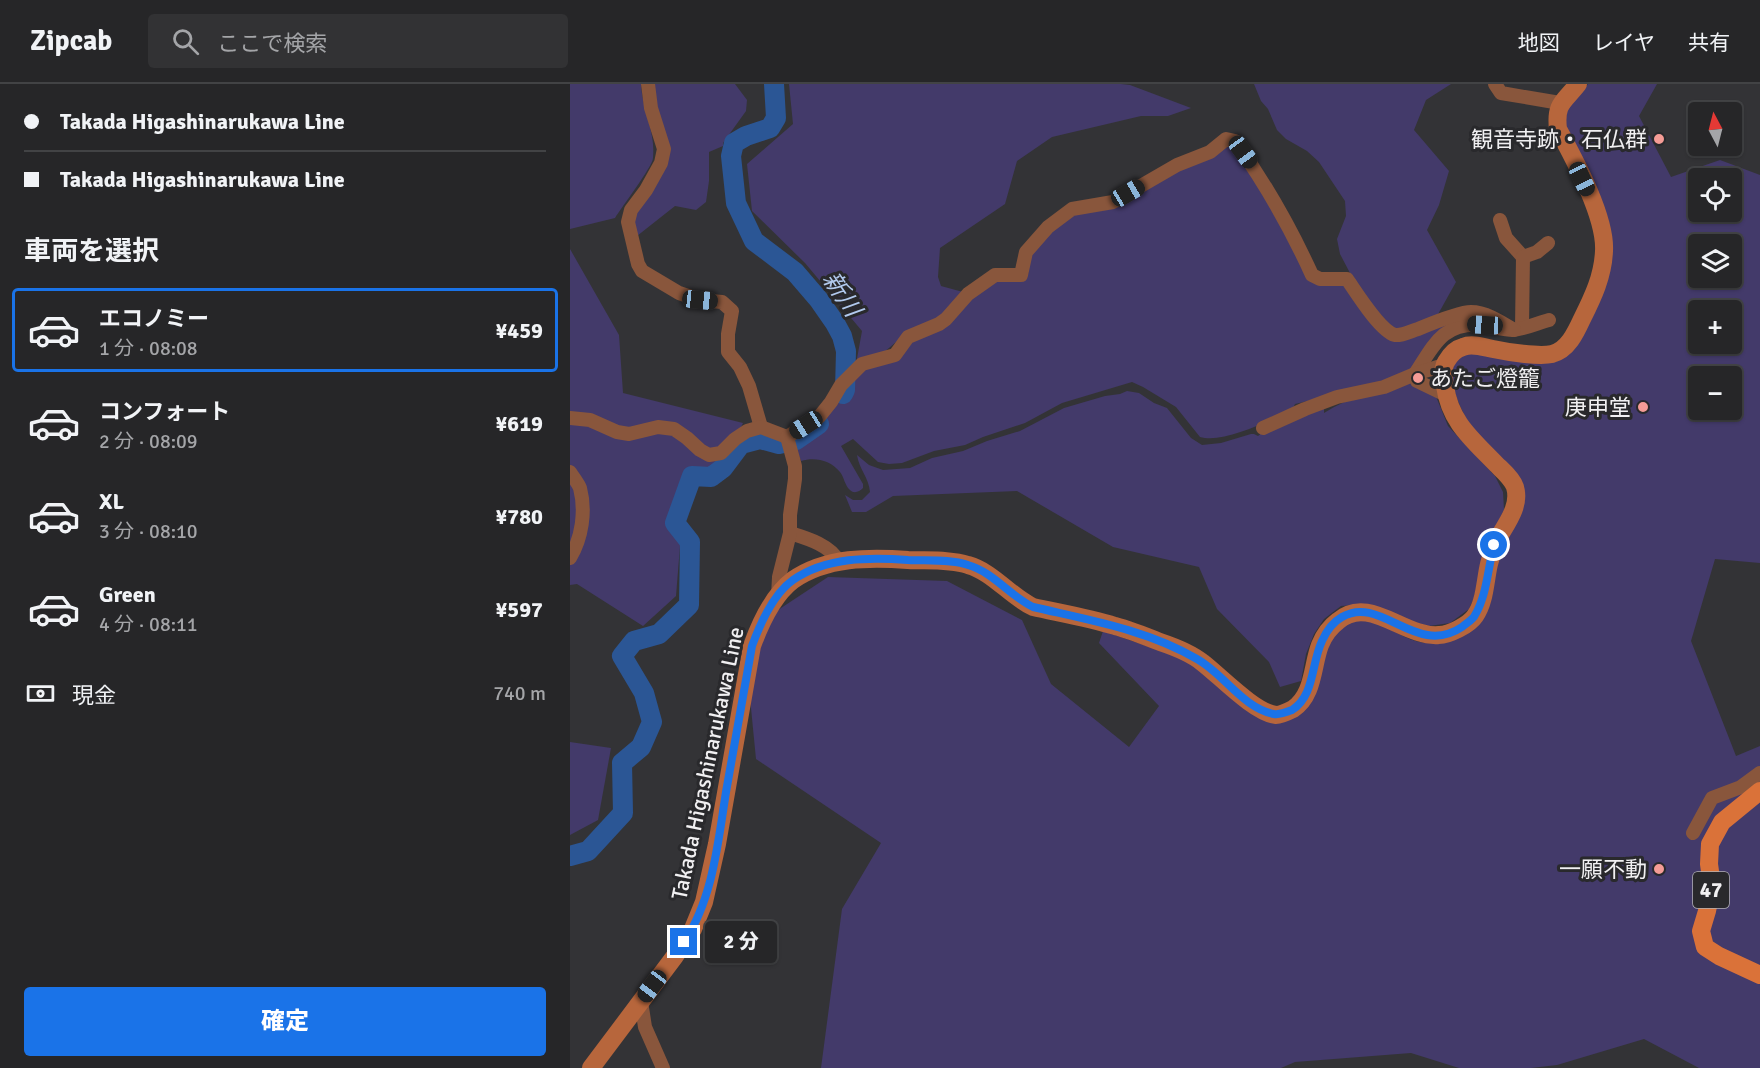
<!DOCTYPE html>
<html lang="ja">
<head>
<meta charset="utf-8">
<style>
	body { margin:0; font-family:Signika,"Noto Sans JP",sans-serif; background:#323234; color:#f1f3f6; height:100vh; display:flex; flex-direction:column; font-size:22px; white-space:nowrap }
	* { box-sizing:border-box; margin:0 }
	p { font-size:20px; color:#a4a5a8 }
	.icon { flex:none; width:33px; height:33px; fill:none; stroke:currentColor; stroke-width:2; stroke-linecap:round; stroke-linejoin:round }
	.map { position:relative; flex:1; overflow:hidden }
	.panel { display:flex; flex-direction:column; background:#262628; width:570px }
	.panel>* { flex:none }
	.guide { display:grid; align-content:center; height:132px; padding:0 24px; background:#262628 }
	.needle { width:39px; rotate:353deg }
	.fabs { position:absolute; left:1118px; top:18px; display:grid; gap:12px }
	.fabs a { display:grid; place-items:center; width:54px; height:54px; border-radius:6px; background:#262628; box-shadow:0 2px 4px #0004,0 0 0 2px #424345; font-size:30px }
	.end { position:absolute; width:27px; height:27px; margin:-14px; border:8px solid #1a73e8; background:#fff; box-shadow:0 0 0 3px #fff }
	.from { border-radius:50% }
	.bubble { position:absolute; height:42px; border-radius:6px; background:#262628; box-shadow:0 2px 4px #0004,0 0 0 2px #424345; font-size:20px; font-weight:800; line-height:42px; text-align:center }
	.car { position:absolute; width:18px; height:36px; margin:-18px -9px; border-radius:8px; box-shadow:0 0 4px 2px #0007; background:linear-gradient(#222 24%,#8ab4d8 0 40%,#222 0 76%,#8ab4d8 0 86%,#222 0) }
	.guide b { display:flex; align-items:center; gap:21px; height:57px; font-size:22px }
	.guide b+b { border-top:2px solid #424345 }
	.guide i { width:15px; height:15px; background:#f1f3f6 }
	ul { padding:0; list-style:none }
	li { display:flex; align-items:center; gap:18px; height:84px; margin:0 12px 9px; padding:0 12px; border:3px solid transparent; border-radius:6px }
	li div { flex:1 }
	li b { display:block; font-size:22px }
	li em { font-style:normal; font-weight:800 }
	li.current { border-color:#1a73e8 }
	li>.icon { width:54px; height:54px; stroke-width:1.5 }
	h2 { padding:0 24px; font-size:27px; line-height:72px }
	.pay { display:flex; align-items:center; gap:15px; height:66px; padding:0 24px; font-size:22px }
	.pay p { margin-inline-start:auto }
	.button { display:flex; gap:12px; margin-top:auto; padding:12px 24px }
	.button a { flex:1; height:69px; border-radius:6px; background:#1a73e8; color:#fff; font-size:24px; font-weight:800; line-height:69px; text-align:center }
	header { display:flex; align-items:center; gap:36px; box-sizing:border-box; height:84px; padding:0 30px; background:#262628; border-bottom:2px solid #424345 }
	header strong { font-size:28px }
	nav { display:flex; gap:33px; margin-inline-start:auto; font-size:21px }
	.search { width:420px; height:54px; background:#323234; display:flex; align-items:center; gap:15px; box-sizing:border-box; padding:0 21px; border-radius:6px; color:#a4a5a8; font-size:22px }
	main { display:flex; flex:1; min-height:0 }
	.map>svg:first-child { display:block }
</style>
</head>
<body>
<header>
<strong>Zipcab</strong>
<div class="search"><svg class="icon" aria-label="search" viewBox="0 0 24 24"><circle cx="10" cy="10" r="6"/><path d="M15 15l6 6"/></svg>ここで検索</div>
<nav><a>地図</a><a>レイヤ</a><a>共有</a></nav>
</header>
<main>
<section class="panel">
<div class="guide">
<b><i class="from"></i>Takada Higashinarukawa Line</b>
<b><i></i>Takada Higashinarukawa Line</b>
</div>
<h2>車両を選択</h2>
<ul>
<li class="current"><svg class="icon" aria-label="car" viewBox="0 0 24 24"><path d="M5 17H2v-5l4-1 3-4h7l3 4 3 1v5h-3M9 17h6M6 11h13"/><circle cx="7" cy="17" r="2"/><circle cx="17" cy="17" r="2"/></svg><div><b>エコノミー</b><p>1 分 · 08:08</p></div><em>¥459</em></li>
<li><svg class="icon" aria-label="car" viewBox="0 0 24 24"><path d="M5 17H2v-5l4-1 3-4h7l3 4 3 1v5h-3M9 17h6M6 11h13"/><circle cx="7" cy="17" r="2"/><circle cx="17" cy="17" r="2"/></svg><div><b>コンフォート</b><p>2 分 · 08:09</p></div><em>¥619</em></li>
<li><svg class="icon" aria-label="car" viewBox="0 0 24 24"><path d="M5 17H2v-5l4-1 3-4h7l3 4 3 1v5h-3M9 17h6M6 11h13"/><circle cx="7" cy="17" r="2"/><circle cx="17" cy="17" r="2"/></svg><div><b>XL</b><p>3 分 · 08:10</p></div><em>¥780</em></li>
<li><svg class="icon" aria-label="car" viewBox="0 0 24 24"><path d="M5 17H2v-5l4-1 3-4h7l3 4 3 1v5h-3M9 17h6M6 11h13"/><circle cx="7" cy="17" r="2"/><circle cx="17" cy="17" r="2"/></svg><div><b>Green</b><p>4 分 · 08:11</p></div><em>¥597</em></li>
</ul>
<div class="pay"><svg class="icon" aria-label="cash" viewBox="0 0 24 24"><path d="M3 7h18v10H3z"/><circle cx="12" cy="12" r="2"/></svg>現金<p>740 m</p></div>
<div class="button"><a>確定</a></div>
</section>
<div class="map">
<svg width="1190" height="984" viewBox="0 0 1190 984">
	<rect width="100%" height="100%" fill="#333336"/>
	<!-- green -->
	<g fill="#433a6a" fill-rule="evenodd">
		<path d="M 0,0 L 71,0 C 72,25 86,49 83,74 C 83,82 51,124 45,134 L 0,145 Z"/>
		<polygon points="82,0 165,0 177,16 176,27 153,59 153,62 139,68 139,97 136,118 126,126 105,122 67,152 61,136 94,81"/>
		<polygon points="219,0 551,0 560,1 621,24 598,32 571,32 482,53 447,77 435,120 370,164 368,193 371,202 393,208 369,235 338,248 313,269 286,280 292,247 235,179 182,127 177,80 223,40"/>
		<polygon points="684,0 881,0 856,16 844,46 879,87 869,121 857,146 886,198 867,232 832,245 824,245 791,210 770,170 767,155 776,132 775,117 749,78 737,67 716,55 707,46 698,25 691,17"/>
		<path d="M 1018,0 L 1087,0 L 1069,32 L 1101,93 L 1150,76 L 1190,91 L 1190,479 L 1145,475 L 1121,557 L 1166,672 L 1190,662 L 1190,984 L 1129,984 L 1074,955 L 987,981 L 961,984 L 889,984 L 841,969 L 725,978 L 711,984 L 251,984 L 272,825 L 311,759 L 186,675 L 180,614 L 189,564 L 197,542 L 208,526 L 258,493 L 377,497 L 452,536 L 481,600 L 559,663 L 589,622 L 529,559 L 533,547 L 606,572 L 722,634 C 732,615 759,547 777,539 C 789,534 800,536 812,541 C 826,548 842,559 859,559 C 869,559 881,555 890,553 L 953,418 C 939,398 837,274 904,269 C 911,269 919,271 926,271 C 946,273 966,276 986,278 L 1039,186 L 995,42 L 997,24 ZM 1128,94 L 1161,94 L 1161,128 L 1128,128 ZM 1128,160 L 1161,160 L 1161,194 L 1128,194 ZM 1128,226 L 1161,226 L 1161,260 L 1128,260 ZM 1128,292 L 1161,292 L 1161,326 L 1128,326 Z"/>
		<path d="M 660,60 L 672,72 L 741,197 L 773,200 L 816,251 L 870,240 L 895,237 L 844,286 L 798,303 L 725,320 L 722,326 C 700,336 654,360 630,353 L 606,323 L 573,303 L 562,298 L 492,319 L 455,339 L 413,353 L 395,361 L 364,367 L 332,379 L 319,380 L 308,378 L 283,355 L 271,362 L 293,400 L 293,404 C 289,408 284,410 280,406 C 275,402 274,393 270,388 C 260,376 245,373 231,377 L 222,355 L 292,284 L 342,257 L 426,195 L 449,197 L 458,191 L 460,169 L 486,138 Z"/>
		<polygon points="0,165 49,251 53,309 173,339 149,389 116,388 106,512 73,542 7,500 0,501"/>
		<path d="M 837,296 L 865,310 L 878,342 L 925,392 L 933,408 L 934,426 L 914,467 L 904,514 L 899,525 L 880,539 L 859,542 L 845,539 L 797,520 L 771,522 L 754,535 L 744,550 L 736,570 L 731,597 L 710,603 L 699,578 L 647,525 L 629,483 L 543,463 L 447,407 L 323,412 L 296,428 L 282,428 L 275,411 L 283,416 L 292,416 L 300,408 C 299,394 289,385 287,371 L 299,381 L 313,386 L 340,384 L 362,374 L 393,367 L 417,357 L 450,347 L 494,324 L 535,312 L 550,310 L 557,307 L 569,309 L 584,319 L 597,324 L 621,354 L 632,361 L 651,359 L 681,350 L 684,350 L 688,352 L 694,347 L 754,321 L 754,329 C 778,313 810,306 837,296 Z"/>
		<polygon points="0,658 41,664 28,736 0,751"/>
	</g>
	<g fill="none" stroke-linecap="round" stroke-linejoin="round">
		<!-- river -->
		<g stroke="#2b5695" stroke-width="20">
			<polyline points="204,0 206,34 200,44 176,52 164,59 161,72 166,119 184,157 225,188 249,216 265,239 272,252 276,267 275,306 273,310"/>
			<polyline points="0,772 18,767 53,729 52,679 71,663 82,638 74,609 52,572 64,557 89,550 119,521 120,458 105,439 122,392 141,393 153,384 171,360 190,355 209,360 226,356 249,340"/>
		</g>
		<!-- minor -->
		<g stroke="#89563c" stroke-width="14">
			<polyline points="78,0 81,24 94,65 91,79 76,106 61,126 58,138 68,180 72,187 109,209 130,216 152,218 162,227 158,250 158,268 170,283 179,302 191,343"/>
			<polyline points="925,0 931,9 990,19"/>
			<polyline points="930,136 936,154 953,173"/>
			<polyline points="952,243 953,173 967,168 978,159"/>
			<path d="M 876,311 L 847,297 L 845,290 C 863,263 872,238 911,241 C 922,242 933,246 943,246 C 955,245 968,239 979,236"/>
			<path d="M 0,334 L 20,336 L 47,348 L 59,350 L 88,343 L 104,345 L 117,354 L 130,366 L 139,371 L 151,369 L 165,355 L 177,347 L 191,343 L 217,353 L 249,333 L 261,318 L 271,301 L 292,280 L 325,271 L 338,253 L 369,240 L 376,235 L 398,210 L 425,191 L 451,191 L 456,168 L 478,143 L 502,125 L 543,118 L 607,81 L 640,68 L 656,55 L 665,57 C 695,99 721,145 742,191 L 750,195 L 777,195 C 786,208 810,247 825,251 C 832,252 841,247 848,245 C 860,240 889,228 901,228 C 916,228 931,238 944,246"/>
			<polyline points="693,344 735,325 767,313 814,303 845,290 874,281"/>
			<path d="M 0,388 C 3,393 8,399 10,404 C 16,427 12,454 0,474"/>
			<path d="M 220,449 C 236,454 261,461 269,478"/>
			<polyline points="208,512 209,493 220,449 220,431 225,395 225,382 217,353"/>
			<polyline points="1123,749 1142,714 1171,703 1190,689"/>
			<polyline points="71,917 75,943 93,984"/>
		</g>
		<!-- secondary -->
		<path stroke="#b7663c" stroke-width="18" d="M 21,984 L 105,872 L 123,845 L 134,818 L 147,760 L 182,562 C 190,540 203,511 223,496 C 256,473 300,473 338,476 C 357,477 379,475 398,481 C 423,488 440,512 463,523 C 490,529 519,534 545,542 C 560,546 575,552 590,558 C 605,563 621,569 633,579 C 650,592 685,629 706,631 C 711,631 719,627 723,625 C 744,611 742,582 750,561 C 754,551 760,543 768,537 C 799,510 834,554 869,551 C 879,551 899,541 905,532 C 915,518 915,497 919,480 C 921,473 923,465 926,458 C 935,441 951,423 945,403 C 942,394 932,386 926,380 C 902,355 880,338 875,302 C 874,294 872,285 876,278 C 880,271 885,265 893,263 C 902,259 913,263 923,265 C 937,268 969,273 982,270 C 998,266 1006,248 1012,235 C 1023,213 1033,192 1034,167 C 1036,133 1004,75 988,45 C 985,19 994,18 1008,0"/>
		<!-- primary -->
		<polyline stroke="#da7239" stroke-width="18" points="1190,707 1152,738 1140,760 1139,780 1142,802 1137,827 1131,847 1135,863 1149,872 1190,891"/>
	</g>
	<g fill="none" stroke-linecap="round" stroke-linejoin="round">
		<!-- route -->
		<path stroke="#1a73e8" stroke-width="8" d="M 114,858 C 143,815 148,758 156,708 C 165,659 173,611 182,562 C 190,540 203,510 223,496 C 256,473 300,473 338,476 C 357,477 380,475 398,481 C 423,488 440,512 463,523 C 519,536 578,546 627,575 C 654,590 673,624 704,630 C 710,631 717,628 722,626 C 745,611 741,580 752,557 C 756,548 763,538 772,533 C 811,510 846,574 892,543 C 896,539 903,536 905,531 C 917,511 918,483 924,461"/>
	</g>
	<!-- markers -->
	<g fill="#f59c96" stroke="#29292c" stroke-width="2">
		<circle cx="1089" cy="55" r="6"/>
		<circle cx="848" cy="294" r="6"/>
		<circle cx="1073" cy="323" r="6"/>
		<circle cx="1089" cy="785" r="6"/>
	</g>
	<g text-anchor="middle" stroke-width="6" stroke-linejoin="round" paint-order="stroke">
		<!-- shield labels -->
		<rect fill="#29292c" stroke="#b5b4b7" stroke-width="1.5" x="1123" y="788" width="36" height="36" rx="4.5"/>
		<g font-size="21" font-weight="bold" fill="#f1f0f2">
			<text x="1141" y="813">47</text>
		</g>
		<!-- poi labels -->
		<g font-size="22" fill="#f1f0f2" stroke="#29292c" text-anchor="end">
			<text x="1077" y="63">観音寺跡・石仏群</text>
			<text x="860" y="302" text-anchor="start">あたご燈籠</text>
			<text x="1061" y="331">庚申堂</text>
			<text x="1077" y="793">一願不動</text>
		</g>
		<!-- street labels -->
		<g font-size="22" fill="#f1f0f2" stroke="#29292c">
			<text transform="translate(137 679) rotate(-78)" y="8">Takada Higashinarukawa Line</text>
		</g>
		<!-- water labels -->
		<g font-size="24" font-style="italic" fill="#b2caee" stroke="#29292c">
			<text transform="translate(272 210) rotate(56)" y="8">新川</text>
		</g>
	</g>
</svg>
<div class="fabs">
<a><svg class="needle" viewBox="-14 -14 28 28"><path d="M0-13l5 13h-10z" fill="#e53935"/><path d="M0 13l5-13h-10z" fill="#a4a5a8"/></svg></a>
<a><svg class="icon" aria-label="locate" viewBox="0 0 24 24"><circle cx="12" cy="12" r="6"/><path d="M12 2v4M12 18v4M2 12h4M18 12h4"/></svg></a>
<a><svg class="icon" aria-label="layers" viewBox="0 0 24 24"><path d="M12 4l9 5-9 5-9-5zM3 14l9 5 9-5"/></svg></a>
<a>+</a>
<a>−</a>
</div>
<i class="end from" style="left:924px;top:461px"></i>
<i class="end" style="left:114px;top:858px"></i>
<div class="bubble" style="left:135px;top:837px;width:72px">2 分</div>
<i class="car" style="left:673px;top:68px;rotate:144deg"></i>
<i class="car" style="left:1012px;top:95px;rotate:155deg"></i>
<i class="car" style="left:558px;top:109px;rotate:60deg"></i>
<i class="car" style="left:130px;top:216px;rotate:96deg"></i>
<i class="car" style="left:915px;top:241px;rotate:273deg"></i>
<i class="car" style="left:236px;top:341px;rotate:238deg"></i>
<i class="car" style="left:82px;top:902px;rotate:217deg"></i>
</div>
</main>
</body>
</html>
